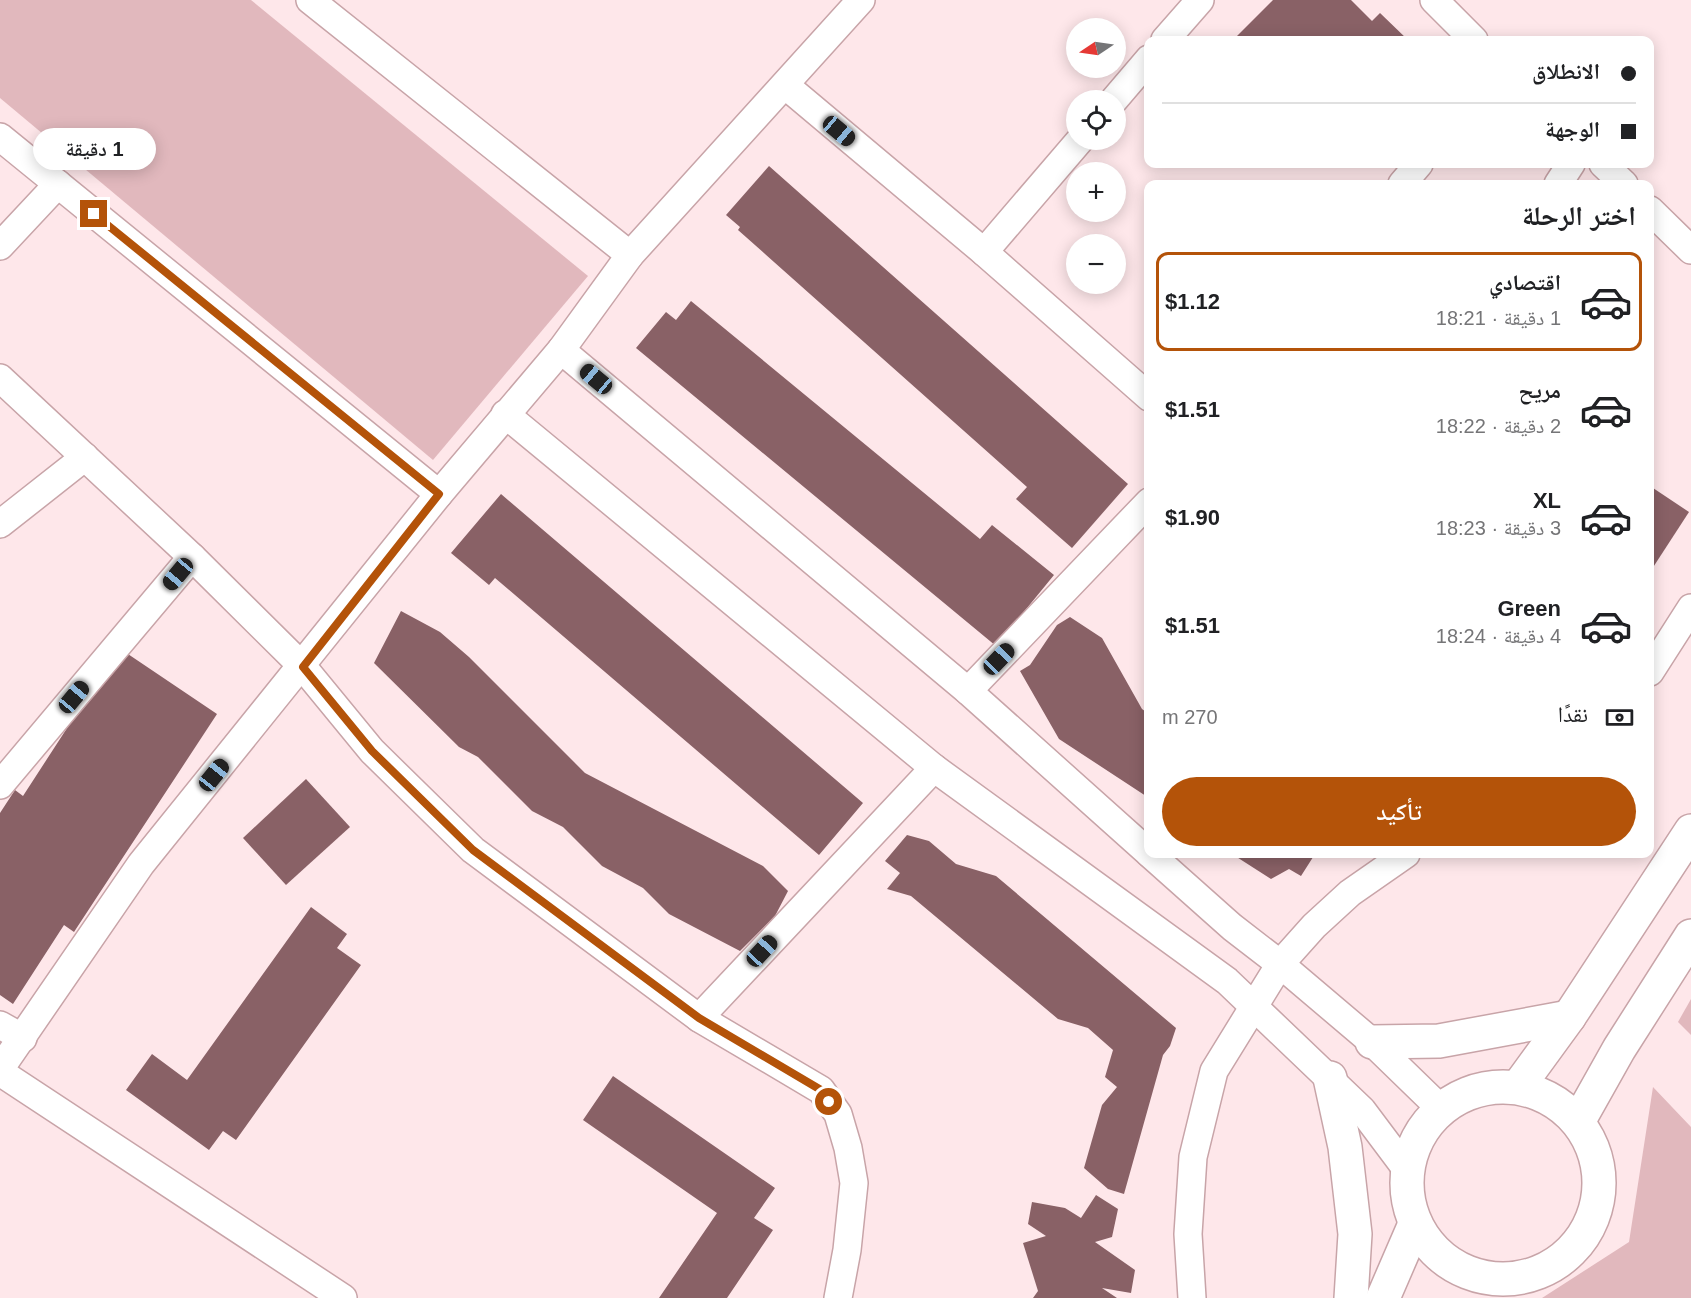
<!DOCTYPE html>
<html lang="ar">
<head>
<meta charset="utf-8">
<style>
	body { margin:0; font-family:Helvetica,"Noto Naskh Arabic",sans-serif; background:#f6f6f6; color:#202124; direction:rtl; height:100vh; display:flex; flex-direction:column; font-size:22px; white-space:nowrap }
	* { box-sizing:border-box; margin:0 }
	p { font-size:20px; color:#757577 }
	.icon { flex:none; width:33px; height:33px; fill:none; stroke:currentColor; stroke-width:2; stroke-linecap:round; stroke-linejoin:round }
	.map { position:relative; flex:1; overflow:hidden; direction:ltr }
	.panel { position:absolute; left:1144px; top:180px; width:510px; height:678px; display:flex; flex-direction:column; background:#fff; border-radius:12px; box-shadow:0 3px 15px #0003; direction:rtl }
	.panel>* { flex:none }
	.banner { position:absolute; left:1144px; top:36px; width:510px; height:132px; border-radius:12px; box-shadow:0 3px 15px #0003; direction:rtl; display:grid; align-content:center; height:132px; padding:0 18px; background:#fff }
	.needle { width:39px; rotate:257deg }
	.tools { position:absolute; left:1066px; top:18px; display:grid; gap:12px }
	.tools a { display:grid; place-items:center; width:60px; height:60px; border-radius:50%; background:#fff; box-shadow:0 3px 15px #0003; font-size:30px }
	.end { position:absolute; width:27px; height:27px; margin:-14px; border:8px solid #b45309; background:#fff; box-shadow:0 0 0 3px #fff }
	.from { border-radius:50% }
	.bubble { position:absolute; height:42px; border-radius:21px; background:#fff; box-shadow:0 3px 15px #0003; font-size:20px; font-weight:600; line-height:42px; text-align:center; direction:rtl }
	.car { position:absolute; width:18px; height:36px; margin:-18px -9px; border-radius:8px; box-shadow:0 0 4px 2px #0007; background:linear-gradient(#222 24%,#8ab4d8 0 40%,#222 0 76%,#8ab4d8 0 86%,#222 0) }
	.banner b { display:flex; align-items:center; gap:21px; height:57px; font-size:22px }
	.banner b+b { border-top:2px solid #e0e0e0 }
	.banner i { width:15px; height:15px; background:#202124 }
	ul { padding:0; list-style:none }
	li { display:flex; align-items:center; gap:18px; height:99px; margin:0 12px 9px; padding:0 6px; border:3px solid transparent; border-radius:12px }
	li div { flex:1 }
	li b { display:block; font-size:22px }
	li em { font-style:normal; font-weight:600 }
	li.current { border-color:#b45309 }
	li>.icon { width:54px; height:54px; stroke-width:1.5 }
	h2 { padding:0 18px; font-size:27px; line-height:72px }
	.pay { display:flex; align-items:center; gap:15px; height:66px; padding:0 18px; font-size:22px }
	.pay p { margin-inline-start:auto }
	.cta { display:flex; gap:12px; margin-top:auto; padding:12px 18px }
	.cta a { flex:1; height:69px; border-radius:36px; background:#b45309; color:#fff; font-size:24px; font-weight:600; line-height:69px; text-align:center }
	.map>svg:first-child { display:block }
</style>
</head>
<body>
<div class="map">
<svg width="1691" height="1298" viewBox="0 0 1691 1298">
	<rect width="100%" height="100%" fill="#fee7ea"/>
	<!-- green -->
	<g fill="#e1b8bd">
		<polygon points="0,0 251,0 588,276 433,460 0,98"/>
		<polygon points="1691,999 1691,1035 1678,1022"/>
		<polygon points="1653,1087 1691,1127 1691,1298 1542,1298 1629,1242"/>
	</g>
	<!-- building -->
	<g fill="#896166">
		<polygon points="1273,0 1351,0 1372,21 1380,13 1408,40 1233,40"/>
		<polygon points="769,166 1128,484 1072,548 1016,499 1027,487 738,230 740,227 726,215"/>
		<polygon points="691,301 980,539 992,525 1054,575 996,646 636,348 666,312 676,320"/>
		<polygon points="1650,486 1689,512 1650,572"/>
		<polygon points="501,494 863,803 819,855 495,578 489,585 451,553"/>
		<polygon points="401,611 440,632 469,657 585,773 763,866 788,891 775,916 740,951 669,914 643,888 602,866 563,827 532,811 478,757 459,747 374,663"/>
		<polygon points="1070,617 1102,638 1142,709 1149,714 1149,798 1059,739 1020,671 1030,665 1057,625"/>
		<polygon points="119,648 217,714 74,932 64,925 13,1004 0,995 0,813 15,790 23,796"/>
		<polygon points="306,779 350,827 286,885 243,838"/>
		<polygon points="907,835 929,841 956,864 996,876 1176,1028 1170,1046 1163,1055 1124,1194 1108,1189 1084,1168 1102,1105 1117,1087 1105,1077 1113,1050 1088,1028 1058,1019 911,896 887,889 900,873 885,861"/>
		<polygon points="1232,854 1315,854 1301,876 1289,869 1271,879"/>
		<polygon points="311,907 347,934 337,948 361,965 236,1140 223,1131 209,1150 126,1090 152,1054 187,1080"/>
		<polygon points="613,1076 775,1188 754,1218 773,1230 727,1298 659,1298 717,1213 583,1120"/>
		<polygon points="1096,1195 1118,1209 1112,1237 1095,1242 1135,1270 1131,1293 1102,1288 1117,1298 1033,1298 1038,1291 1023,1243 1046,1236 1028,1224 1032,1202 1065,1208 1081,1218"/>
	</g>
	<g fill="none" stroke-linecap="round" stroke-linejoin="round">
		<defs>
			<g id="minor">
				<polyline points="310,0 630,255"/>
				<polyline points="1434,0 1474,40"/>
				<polyline points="1165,40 1200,0"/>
				<polyline points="785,85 984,252 1149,397"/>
				<polyline points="1114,100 1149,59"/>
				<polyline points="0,137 439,494"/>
				<polyline points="1603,164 1624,184"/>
				<polyline points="1402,184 1419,164"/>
				<polyline points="1558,184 1571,164"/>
				<polyline points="1650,210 1691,250"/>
				<polyline points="0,246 58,184"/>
				<polyline points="984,252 1080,140"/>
				<polyline points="561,350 968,691 1149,853"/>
				<polyline points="0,378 192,557 303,667 372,751 473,850 699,1018 821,1090 838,1114 848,1148 854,1183 847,1250 838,1298"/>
				<polyline points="505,414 934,768 1227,981 1362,1110 1407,1170"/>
				<polyline points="0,524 85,457"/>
				<polyline points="1650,672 1691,608"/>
				<polyline points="968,691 1149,502"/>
				<polyline points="0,785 192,557"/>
				<polyline points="1150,854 1232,927 1280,964 1372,1042 1441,1109"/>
				<polyline points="699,1018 934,768"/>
				<polyline points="0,1025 23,1038"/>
				<polyline points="0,1069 141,864 439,494 561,350 630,255 861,0"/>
				<polyline points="0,1072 343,1298"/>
				<polyline points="1192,1298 1188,1234 1193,1157 1214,1071 1280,964 1314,926 1350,893 1406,854"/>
			</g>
			<g id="primary">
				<polyline points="1372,1042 1439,1041 1569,1017"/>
				<polyline points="1330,1078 1345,1147 1355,1234 1351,1298"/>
				<circle cx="1503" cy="1183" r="96"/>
				<polyline points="1518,1087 1569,1017 1691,831"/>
				<polyline points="1578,1122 1619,1049 1691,936"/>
				<polyline points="1383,1298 1415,1224"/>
			</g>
		</defs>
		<!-- minor casing -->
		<use href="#minor" stroke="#c8a4a8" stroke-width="30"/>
		<!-- primary casing -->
		<use href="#primary" stroke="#c8a4a8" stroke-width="36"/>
		<!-- minor -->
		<use href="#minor" stroke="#fff" stroke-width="27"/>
		<!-- primary -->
		<use href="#primary" stroke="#fff" stroke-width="33"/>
	</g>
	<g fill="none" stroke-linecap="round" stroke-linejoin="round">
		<!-- route -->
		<polyline stroke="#b45309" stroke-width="8" points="94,214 439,494 303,667 372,751 473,850 699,1018 821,1090 829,1102"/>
	</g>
</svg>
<div class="tools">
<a><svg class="needle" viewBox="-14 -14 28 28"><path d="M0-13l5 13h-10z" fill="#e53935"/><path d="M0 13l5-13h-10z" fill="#757577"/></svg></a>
<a><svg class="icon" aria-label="locate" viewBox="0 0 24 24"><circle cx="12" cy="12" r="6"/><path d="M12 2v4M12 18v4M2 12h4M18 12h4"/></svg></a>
<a>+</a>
<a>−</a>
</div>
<i class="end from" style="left:829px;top:1102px"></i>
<i class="end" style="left:94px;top:214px"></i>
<div class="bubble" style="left:33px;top:128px;width:123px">1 دقيقة</div>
<i class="car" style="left:839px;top:131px;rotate:130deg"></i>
<i class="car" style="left:596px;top:379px;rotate:310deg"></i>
<i class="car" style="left:178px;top:574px;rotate:220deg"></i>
<i class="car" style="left:999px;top:659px;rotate:44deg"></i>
<i class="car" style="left:74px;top:697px;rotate:40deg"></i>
<i class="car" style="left:214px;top:775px;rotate:39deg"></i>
<i class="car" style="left:762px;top:951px;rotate:43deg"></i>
<div class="banner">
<b><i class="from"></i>الانطلاق</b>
<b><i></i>الوجهة</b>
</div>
<section class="panel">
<h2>اختر الرحلة</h2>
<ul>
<li class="current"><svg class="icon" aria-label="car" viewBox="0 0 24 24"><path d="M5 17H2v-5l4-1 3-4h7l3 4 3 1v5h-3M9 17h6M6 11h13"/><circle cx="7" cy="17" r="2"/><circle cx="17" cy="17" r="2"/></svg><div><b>اقتصادي</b><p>1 دقيقة · 18:21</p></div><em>$1.12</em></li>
<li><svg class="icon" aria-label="car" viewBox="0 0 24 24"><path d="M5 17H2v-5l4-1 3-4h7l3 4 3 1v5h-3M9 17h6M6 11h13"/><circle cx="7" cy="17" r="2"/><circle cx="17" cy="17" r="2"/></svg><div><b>مريح</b><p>2 دقيقة · 18:22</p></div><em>$1.51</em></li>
<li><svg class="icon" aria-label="car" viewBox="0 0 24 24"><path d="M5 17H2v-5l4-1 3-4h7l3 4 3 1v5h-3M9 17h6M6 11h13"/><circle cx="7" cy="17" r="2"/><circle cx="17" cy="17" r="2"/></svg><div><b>XL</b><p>3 دقيقة · 18:23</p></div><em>$1.90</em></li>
<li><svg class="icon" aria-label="car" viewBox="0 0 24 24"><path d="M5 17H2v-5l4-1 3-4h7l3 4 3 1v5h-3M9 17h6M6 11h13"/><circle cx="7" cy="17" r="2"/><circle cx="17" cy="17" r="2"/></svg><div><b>Green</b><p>4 دقيقة · 18:24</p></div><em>$1.51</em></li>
</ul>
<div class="pay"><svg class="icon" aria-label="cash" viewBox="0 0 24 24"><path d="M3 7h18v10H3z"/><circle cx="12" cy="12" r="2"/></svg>نقدًا<p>270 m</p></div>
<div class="cta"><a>تأكيد</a></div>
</section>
</div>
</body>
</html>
